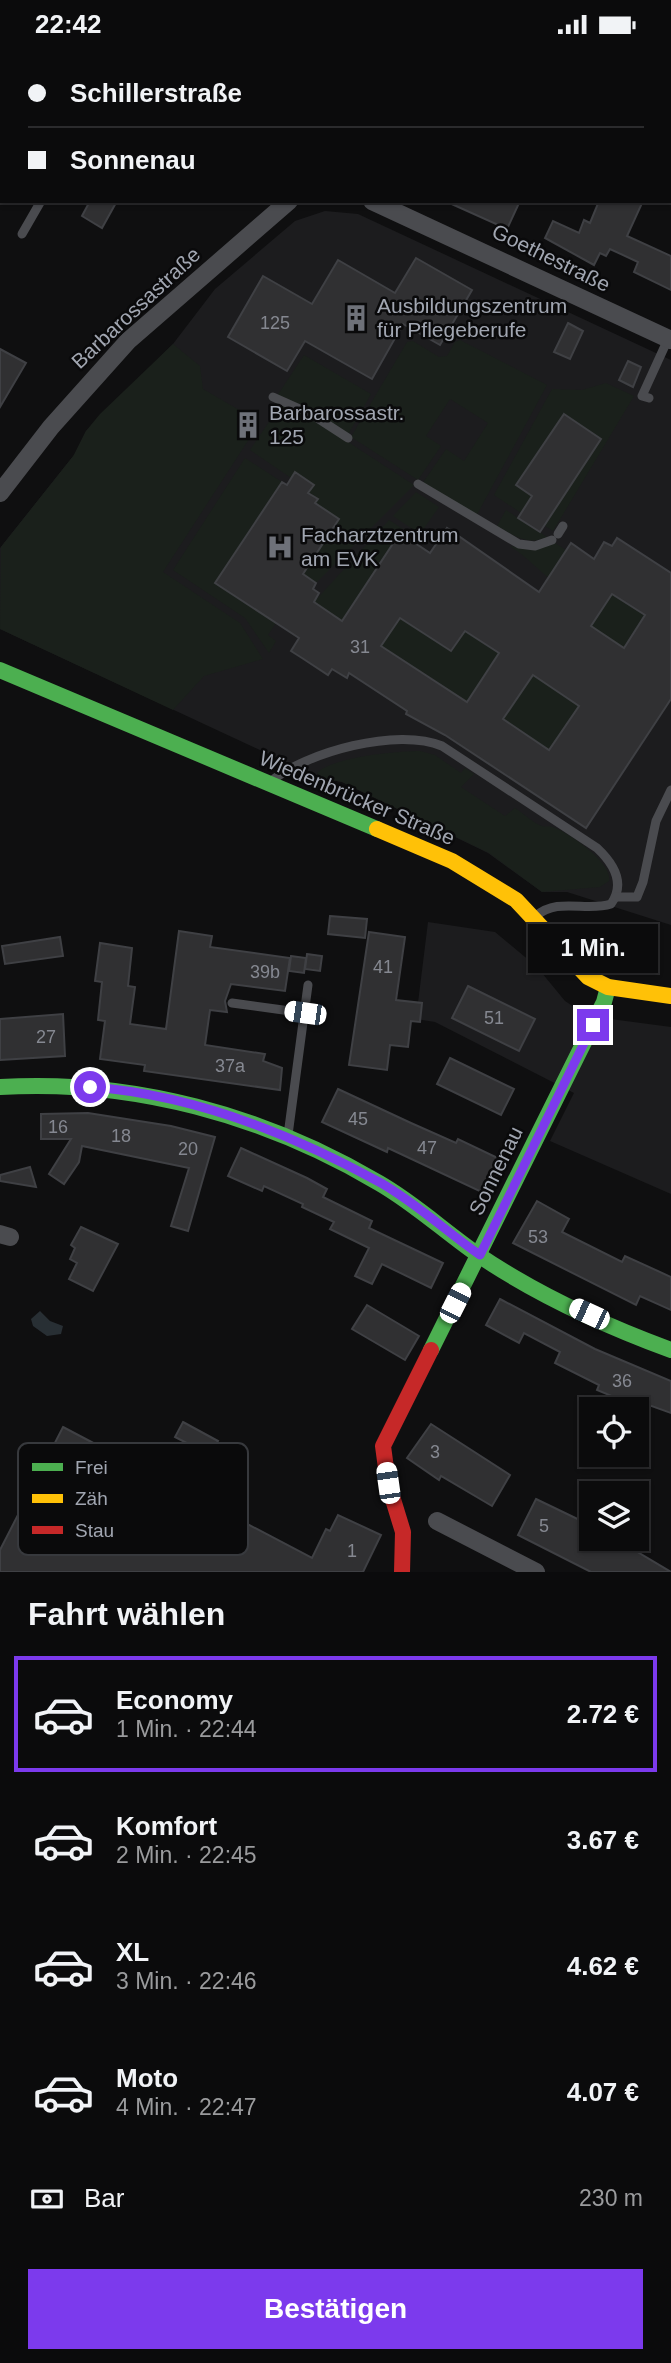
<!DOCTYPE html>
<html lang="de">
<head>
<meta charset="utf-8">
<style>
	body { margin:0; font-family:Helvetica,sans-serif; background:#141415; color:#f1f3f6; height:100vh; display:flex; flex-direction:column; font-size:26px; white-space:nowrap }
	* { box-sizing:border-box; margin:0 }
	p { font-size:23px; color:#9a9b9d }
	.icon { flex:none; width:38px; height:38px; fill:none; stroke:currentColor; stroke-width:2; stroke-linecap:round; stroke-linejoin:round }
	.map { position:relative; height:1523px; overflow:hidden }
	.panel { display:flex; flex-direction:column; background:#0b0b0c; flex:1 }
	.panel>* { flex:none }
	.guide { position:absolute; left:0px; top:0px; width:672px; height:154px; box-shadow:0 2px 5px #0004,0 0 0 2px #2b2b2d; display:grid; align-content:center; height:154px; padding:0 28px; background:#0b0b0c }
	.tools { position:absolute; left:579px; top:1348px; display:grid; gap:14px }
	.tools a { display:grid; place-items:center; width:70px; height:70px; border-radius:0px; background:#0b0b0c; box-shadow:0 2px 5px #0004,0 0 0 2px #2b2b2d; font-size:35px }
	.end { position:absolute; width:32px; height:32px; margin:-16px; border:9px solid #7c3aed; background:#fff; box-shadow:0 0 0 4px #fff }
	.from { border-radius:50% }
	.bubble { position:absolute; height:49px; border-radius:0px; background:#0b0b0c; box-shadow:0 2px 5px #0004,0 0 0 2px #2b2b2d; font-size:23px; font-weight:700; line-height:49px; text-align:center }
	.car { position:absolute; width:21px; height:42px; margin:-21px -10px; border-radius:9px; box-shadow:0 0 5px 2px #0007; background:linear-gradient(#fff 24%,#345 0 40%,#fff 0 76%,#345 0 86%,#fff 0) }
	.guide b { display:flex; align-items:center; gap:24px; height:66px; font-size:26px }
	.guide b+b { border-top:2px solid #2b2b2d }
	.guide i { width:18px; height:18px; background:#f1f3f6 }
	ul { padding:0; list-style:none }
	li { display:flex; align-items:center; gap:21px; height:116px; margin:0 14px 10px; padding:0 14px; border:4px solid transparent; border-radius:0px }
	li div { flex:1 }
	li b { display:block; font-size:26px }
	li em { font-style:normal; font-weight:700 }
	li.selected { border-color:#7c3aed }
	li>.icon { width:63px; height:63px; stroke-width:1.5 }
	h2 { padding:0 28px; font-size:32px; line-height:84px }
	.pay { display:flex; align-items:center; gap:18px; height:77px; padding:0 28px; font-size:26px }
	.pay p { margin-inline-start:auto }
	.cta { display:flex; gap:14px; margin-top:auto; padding:14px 28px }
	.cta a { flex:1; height:80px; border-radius:0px; background:#7c3aed; color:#fff; font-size:28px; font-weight:700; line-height:80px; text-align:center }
	.status { display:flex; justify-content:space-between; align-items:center; height:49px; padding:0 35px; background:#0b0b0c; direction:ltr }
	.status svg { height:19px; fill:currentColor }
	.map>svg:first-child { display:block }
</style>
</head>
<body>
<div class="status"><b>22:42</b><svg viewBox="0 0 49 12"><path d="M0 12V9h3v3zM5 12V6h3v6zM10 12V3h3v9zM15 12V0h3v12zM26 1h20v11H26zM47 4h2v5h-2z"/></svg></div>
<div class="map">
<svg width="671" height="1523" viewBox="0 0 671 1523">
	<rect width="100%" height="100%" fill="#0f0f10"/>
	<!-- built -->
	<g fill="#1c1c1e">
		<polygon points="325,162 358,165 671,311 671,876 567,843 542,843 488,804 342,733 320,729 0,580 0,499 74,406 86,382 173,295 215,240 295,172"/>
		<polygon points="428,873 495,883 537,918 565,952 588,967 671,978 671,1145 550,1092 574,1044 435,973 416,970"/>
	</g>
	<!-- green -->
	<g fill="#1a201b">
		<polygon points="460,291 547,336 473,473 420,438 446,400 464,412 488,374 450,350 426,387 441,397 418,431 351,388 407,293 413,292 439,308 447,307 455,293"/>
		<polygon points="173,295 200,317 203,340 260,373 163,523 240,574 263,610 204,627 173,661 0,580 1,498 74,406 86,382 100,365"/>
		<polygon points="304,306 371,345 345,391 414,436 316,534 303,525 339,470 315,454 318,450 308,444 314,436 295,423 291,429 250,401 275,364 275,350"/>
		<polygon points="606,334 634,347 553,482 530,467 554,461 601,390 564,365 517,436 532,447 521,464 494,446 552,340 582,341"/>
		<polygon points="245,409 282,433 216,534 276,574 268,586 276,592 269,604 245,569 173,521"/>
		<polygon points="416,443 439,458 420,485 393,467"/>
		<path d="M 506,461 L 547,488 C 528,497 513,486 497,477 Z"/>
		<polygon points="389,471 403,480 342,572 314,553"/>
		<path d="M 555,494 L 578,509 L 560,537 C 541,525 529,509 510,497 L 535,501 Z"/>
		<polygon points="612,545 645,566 624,599 591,577"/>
		<polygon points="400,569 450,602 465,582 499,604 467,653 381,597"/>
		<polygon points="533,626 579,657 549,701 503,670"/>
		<path d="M 420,702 L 435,706 L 461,724 L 465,719 L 474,725 L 461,738 L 505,767 L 515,759 C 523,764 533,774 542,777 C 546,778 549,777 553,778 C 569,784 613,814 609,832 L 600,838 L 542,843 L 489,804 L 342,733 L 320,729 L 317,724 C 333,708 397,702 420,702 Z"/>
	</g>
	<!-- water -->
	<polygon fill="#282f34" points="40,1262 50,1272 63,1277 61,1285 47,1287 33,1277 31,1270"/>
	<!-- building -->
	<g fill="#303032" stroke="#3f4044" stroke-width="2" fill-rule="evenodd">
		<polygon points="90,152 117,152 102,179 82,167"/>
		<polygon points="445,152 520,152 507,180"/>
		<polygon points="599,152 643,152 627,187 671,207 671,241 634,223 638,213 610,200 606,207 600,204 594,216 545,189 553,172 579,184 584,171 590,174"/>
		<polygon points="416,209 472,241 440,296 403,275 372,330 305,292 287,322 228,288 263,227 312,255 338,211 395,244"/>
		<polygon points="568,274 583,282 570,310 554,303"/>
		<polygon points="0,300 26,314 0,358"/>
		<polygon points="628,312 641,318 633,338 619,331"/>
		<polygon points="564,365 601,390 540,483 518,469 532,447 516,436"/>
		<path d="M 295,423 L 314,436 L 308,444 L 318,450 L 315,454 L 339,470 L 303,525 L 316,534 L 313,540 L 319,544 L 314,553 L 342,572 L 400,484 L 430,504 L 447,479 L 539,543 L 571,494 L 594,510 L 604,493 L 612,497 L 617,489 L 671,524 L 671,650 L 586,779 L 445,686 L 406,665 L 407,662 L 349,624 L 347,629 L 332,620 L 328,626 L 302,609 L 291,602 L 299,589 L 215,534 L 282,433 L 287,436 ZM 612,545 L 645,566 L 624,599 L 591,577 ZM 400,569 L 451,602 L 465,582 L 499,604 L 467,653 L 381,597 ZM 533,626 L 579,657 L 549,701 L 503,670 Z"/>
		<polygon points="330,867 367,870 365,889 328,885"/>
		<polygon points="179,882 212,887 210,898 290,909 285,942 231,935 225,952 227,963 210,961 205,996 265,1005 263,1012 282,1019 280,1041 144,1022 145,1016 100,1010 105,972 98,971 102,933 95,932 100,894 132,899 128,937 135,938 130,975 166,980"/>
		<polygon points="369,883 405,888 396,951 422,954 420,973 411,972 408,998 390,996 387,1021 349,1016"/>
		<polygon points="60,888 63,907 5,915 2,897"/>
		<polygon points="307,905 322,907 320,922 305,920"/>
		<polygon points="291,907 306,909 304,924 289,922"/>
		<polygon points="468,937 535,970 519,1002 452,969"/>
		<polygon points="63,965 65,1007 0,1011 0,970"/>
		<polygon points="450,1009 514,1040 501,1066 437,1035"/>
		<polygon points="338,1040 411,1074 456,1094 458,1090 504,1112 488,1146 388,1099 387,1103 322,1073"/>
		<polygon points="88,1064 171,1077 215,1088 188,1182 171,1177 189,1119 82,1097 79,1113 64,1135 49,1125 71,1090 41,1090 41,1065"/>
		<polygon points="241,1099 307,1129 327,1140 323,1148 372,1172 369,1179 443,1214 431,1239 382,1215 372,1235 355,1227 369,1199 330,1180 334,1173 302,1158 303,1155 264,1137 262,1142 228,1127"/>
		<polygon points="30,1118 36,1138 0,1132 0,1126"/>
		<polygon points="537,1152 569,1170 562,1183 622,1213 625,1207 671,1228 671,1261 640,1247 636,1256 513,1194"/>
		<polygon points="81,1178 118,1195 93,1242 69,1230 77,1214 70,1210 75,1199 71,1196"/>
		<polygon points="500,1250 595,1300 671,1332 671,1364 635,1351 633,1356 597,1341 599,1336 555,1314 560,1303 524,1284 519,1294 486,1276"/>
		<polygon points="367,1256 419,1287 405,1311 352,1280"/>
		<polygon points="183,1373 218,1392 210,1406 175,1388"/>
		<polygon points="431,1375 510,1426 492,1457 441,1427 439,1431 407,1409"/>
		<polygon points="63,1378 312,1509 326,1480 330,1482 338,1466 381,1486 363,1523 0,1523 0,1501"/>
		<polygon points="536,1450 592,1477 592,1489 614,1489 671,1523 591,1523 518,1486"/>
	</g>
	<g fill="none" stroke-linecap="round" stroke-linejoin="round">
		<!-- lane -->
		<g stroke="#4a4b4f" stroke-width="9">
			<polyline points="22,185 41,152"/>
			<polyline points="273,348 311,365 348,389"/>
			<polyline points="649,349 642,347 668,290"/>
			<polyline points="418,435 519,495 535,497 552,491"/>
			<polyline points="558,485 563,477"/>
			<path d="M 270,733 C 306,703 398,678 442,697 L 597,799 C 613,814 626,834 611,855 C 586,863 558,848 536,867"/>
			<polyline points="616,848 637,848 643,833 656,772 671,741"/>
			<polyline points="232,954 305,964"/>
			<polyline points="288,1086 308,936"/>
		</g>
		<!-- street -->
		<g stroke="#4a4b4f" stroke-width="18">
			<polyline points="75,0 78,2"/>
			<polyline points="446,2 448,0"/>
			<polyline points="372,152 671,291"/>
			<polyline points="0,444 51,378 128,292 289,152"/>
			<polyline points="0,1185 10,1188"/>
			<polyline points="437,1472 536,1523"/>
		</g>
		<!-- fast -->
		<g stroke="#4caf50" stroke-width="16">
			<polyline points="0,621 377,780"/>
			<path d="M 0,1038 C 132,1030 264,1066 379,1134 C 414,1154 444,1182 477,1205 C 537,1246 603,1276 671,1301"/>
			<polyline points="431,1301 604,953 608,938"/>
		</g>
		<!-- slow -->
		<polyline stroke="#ffc107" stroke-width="16" points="377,780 452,812 516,851 588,928 608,938 671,947"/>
		<!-- jam -->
		<polyline stroke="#c62828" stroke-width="16" points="402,1523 403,1483 388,1434 383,1397 431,1301"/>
	</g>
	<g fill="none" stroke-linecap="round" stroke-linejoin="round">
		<!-- route -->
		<path stroke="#7c3aed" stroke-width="9" d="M 90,1038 C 192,1045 292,1085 381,1134 C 416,1154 447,1183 480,1206 L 593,976"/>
	</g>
	<!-- icons -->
	<defs>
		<symbol id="building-bare" viewBox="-9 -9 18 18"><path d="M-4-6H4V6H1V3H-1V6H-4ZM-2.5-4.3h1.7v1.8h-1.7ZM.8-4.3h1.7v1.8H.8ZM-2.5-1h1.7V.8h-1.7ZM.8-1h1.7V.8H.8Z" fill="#6e7179" stroke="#0a0a0b" stroke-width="2.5" paint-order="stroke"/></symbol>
		<symbol id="hospital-bare" viewBox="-9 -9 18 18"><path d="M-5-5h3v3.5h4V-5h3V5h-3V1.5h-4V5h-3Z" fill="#6e7179" stroke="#0a0a0b" stroke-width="2.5" paint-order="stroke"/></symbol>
	</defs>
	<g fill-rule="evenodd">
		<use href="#building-bare" x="337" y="250" width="38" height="38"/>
		<use href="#building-bare" x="229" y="357" width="38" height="38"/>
		<use href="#hospital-bare" x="261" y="479" width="38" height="38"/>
	</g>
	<g text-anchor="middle" stroke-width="5" stroke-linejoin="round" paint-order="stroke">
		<!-- number labels -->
		<g font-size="18" fill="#858891">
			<text x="275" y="280">125</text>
			<text x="360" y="604">31</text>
			<text x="383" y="924">41</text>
			<text x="265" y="929">39b</text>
			<text x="494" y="975">51</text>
			<text x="46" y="994">27</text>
			<text x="230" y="1023">37a</text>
			<text x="358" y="1076">45</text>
			<text x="58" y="1084">16</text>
			<text x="121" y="1093">18</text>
			<text x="427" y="1105">47</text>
			<text x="188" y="1106">20</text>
			<text x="538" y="1194">53</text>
			<text x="622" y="1338">36</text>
			<text x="435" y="1409">3</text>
			<text x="544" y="1483">5</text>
			<text x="352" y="1508">1</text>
		</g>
		<!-- street labels -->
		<g font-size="21" fill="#a1a6b1" stroke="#0a0a0b">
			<text transform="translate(551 209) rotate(26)" y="7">Goethestraße</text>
			<text transform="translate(136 259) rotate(-43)" y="7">Barbarossastraße</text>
			<text transform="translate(357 749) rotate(23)" y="7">Wiedenbrücker Straße</text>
			<text transform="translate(496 1122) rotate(-64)" y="7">Sonnenau</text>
		</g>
		<!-- poi labels -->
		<g font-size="21" fill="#a1a6b1" stroke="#0a0a0b" text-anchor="start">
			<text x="377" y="264">Ausbildungszentrum<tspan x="377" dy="24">für Pflegeberufe</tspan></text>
			<text x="269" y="371">Barbarossastr.<tspan x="269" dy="24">125</tspan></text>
			<text x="301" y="493">Facharztzentrum<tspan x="301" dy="24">am EVK</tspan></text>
		</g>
	</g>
	<!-- legend -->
	<rect x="18" y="1394" width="230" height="112" rx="10" fill="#0a0a0b" stroke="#37393d" stroke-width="2"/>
	<rect x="32" y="1414" width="31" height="8" fill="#4caf50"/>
	<rect x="32" y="1445" width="31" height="9" fill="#ffc107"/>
	<rect x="32" y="1477" width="31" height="8" fill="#c62828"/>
	<g font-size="19" fill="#a1a6b1">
		<text x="75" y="1425">Frei</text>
		<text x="75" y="1456">Zäh</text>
		<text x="75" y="1488">Stau</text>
	</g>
</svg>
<div class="tools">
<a><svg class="icon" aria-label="locate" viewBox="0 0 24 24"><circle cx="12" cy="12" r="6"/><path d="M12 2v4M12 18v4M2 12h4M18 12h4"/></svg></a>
<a><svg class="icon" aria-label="layers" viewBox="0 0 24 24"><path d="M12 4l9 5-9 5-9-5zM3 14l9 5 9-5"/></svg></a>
</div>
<i class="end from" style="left:90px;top:1038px"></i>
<i class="end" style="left:593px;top:976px"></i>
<div class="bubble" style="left:528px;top:875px;width:130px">1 Min.</div>
<i class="car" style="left:305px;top:964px;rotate:278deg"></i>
<i class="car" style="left:455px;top:1254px;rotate:27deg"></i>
<i class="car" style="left:589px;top:1265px;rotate:295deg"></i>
<i class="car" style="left:388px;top:1434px;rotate:352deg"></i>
<div class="guide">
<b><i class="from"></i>Schillerstraße</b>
<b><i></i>Sonnenau</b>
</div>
</div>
<section class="panel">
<h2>Fahrt wählen</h2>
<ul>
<li class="selected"><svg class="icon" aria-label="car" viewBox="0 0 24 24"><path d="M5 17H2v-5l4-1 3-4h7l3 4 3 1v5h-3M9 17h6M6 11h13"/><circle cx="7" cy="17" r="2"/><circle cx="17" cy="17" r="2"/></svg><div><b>Economy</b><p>1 Min. · 22:44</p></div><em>2.72 €</em></li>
<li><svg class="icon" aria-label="car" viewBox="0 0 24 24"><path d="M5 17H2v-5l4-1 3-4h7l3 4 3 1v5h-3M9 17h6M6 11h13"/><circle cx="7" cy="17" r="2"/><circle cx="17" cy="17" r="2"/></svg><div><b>Komfort</b><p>2 Min. · 22:45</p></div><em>3.67 €</em></li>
<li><svg class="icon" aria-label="car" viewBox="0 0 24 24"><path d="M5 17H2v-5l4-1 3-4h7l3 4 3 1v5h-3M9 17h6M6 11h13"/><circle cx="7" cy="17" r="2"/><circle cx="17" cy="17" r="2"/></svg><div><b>XL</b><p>3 Min. · 22:46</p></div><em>4.62 €</em></li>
<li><svg class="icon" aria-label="car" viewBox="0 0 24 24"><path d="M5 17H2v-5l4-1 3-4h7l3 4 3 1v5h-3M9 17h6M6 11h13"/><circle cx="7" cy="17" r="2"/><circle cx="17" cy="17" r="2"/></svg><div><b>Moto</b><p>4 Min. · 22:47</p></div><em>4.07 €</em></li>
</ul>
<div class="pay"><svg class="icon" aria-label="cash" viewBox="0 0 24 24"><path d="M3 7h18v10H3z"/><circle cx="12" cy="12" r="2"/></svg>Bar<p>230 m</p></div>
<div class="cta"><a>Bestätigen</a></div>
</section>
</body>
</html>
